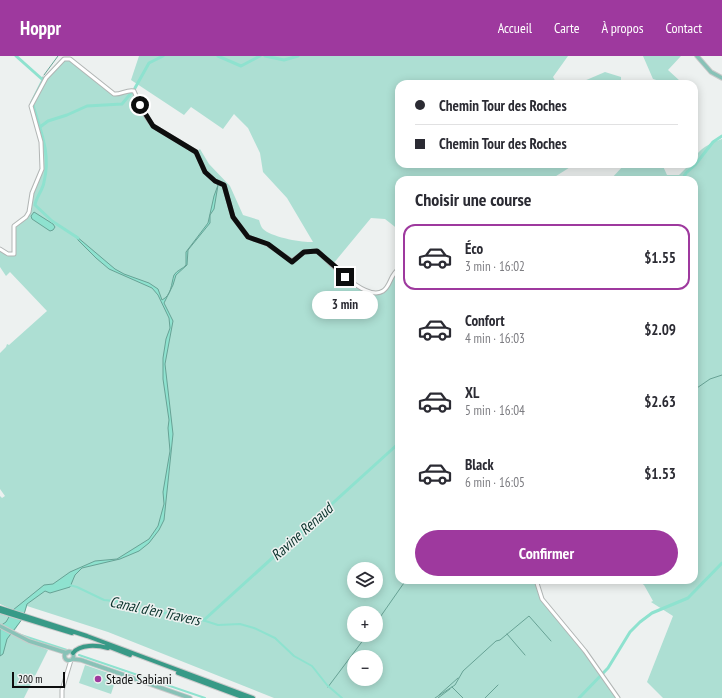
<!DOCTYPE html>
<html lang="fr">
<head>
<meta charset="utf-8">
<style>
	body { margin:0; font-family:"PT Sans Narrow",sans-serif; background:#f7f7f7; color:#2b2b33; height:100vh; display:flex; flex-direction:column; font-size:15px; white-space:nowrap }
	* { box-sizing:border-box; margin:0 }
	p { font-size:13px; color:#7c7c81 }
	.icon { flex:none; width:22px; height:22px; fill:none; stroke:currentColor; stroke-width:2; stroke-linecap:round; stroke-linejoin:round }
	.map { position:relative; flex:1; overflow:hidden }
	.side { position:absolute; left:395px; top:120px; width:303px; height:408px; display:flex; flex-direction:column; background:#fff; border-radius:12px; box-shadow:0 2px 10px #0003 }
	.side>* { flex:none }
	.banner { position:absolute; left:395px; top:24px; width:303px; height:88px; border-radius:12px; box-shadow:0 2px 10px #0003; display:grid; align-content:center; height:88px; padding:0 20px; background:#fff }
	.controls { position:absolute; left:347px; top:506px; display:grid; gap:8px }
	.controls a { display:grid; place-items:center; width:36px; height:36px; border-radius:50%; background:#fff; box-shadow:0 2px 10px #0003; font-size:20px }
	.scale { position:absolute; left:12px; bottom:10px; width:53px; box-sizing:border-box; padding-left:4px; border:2px solid #0d0e0e; border-top:0; font-size:11px; line-height:14px; white-space:nowrap; color:#0d0e0e; -webkit-text-stroke:3px #edf1f0; paint-order:stroke }
	.end { position:absolute; width:18px; height:18px; margin:-9px; border:5px solid #0d0e0e; background:#fff; box-shadow:0 0 0 2px #fff }
	.from { border-radius:50% }
	.bubble { position:absolute; height:28px; border-radius:14px; background:#fff; box-shadow:0 2px 10px #0003; font-size:13px; font-weight:700; line-height:28px; text-align:center }
	.banner b { display:flex; align-items:center; gap:14px; height:38px; font-size:15px }
	.banner b+b { border-top:1px solid #e1e1e2 }
	.banner i { width:10px; height:10px; background:#2b2b33 }
	ul { padding:0; list-style:none }
	li { display:flex; align-items:center; gap:12px; height:66px; margin:0 8px 6px; padding:0 12px; border:2px solid transparent; border-radius:12px }
	li div { flex:1 }
	li b { display:block; font-size:15px }
	li em { font-style:normal; font-weight:700 }
	li.selected { border-color:#9e399e }
	li>.icon { width:36px; height:36px; stroke-width:1.5 }
	h2 { padding:0 20px; font-size:18px; line-height:48px }
	.cta { display:flex; gap:8px; margin-top:auto; padding:8px 20px }
	.cta a { flex:1; height:46px; border-radius:24px; background:#9e399e; color:#fff; font-size:16px; font-weight:700; line-height:46px; text-align:center }
	header { display:flex; align-items:center; gap:24px; box-sizing:border-box; height:56px; padding:0 20px; background:#9e399e; color:#fff }
	header strong { font-size:19px }
	nav { display:flex; gap:22px; margin-inline-start:auto; font-size:14px }
	.map>svg:first-child { display:block }
</style>
</head>
<body>
<header>
<strong>Hoppr</strong>
<nav><a>Accueil</a><a>Carte</a><a>À propos</a><a>Contact</a></nav>
</header>
<div class="map">
<svg width="722" height="642" viewBox="0 0 722 642">
	<rect width="100%" height="100%" fill="#edf1f0"/>
	<!-- green -->
	<g fill="#addfd3" fill-rule="evenodd">
		<path d="M 139,0 L 568,0 L 553,21 L 557,28 L 399,28 L 399,108 L 575,108 L 553,122 L 553,124 L 399,124 L 399,174 L 385,163 L 371,162 L 333,208 C 345,221 359,234 377,237 C 392,229 388,222 399,213 L 399,524 L 536,524 L 541,540 L 585,595 L 617,642 L 274,642 L 108,576 L 27,550 L 21,565 L 12,579 L 48,594 L 24,642 L 0,642 L 0,570 L 2,568 L 0,568 L 0,557 L 9,560 L 13,554 L 0,548 L 0,440 L 2,442 L 5,440 L 0,433 L 0,297 L 6,291 L 7,288 L 9,289 L 47,255 L 10,216 L 6,220 L 0,211 L 0,193 L 5,197 L 14,198 L 14,170 C 32,156 26,156 32,137 C 34,129 39,122 41,114 C 47,98 35,68 31,51 L 46,22 L 67,2 L 114,38 L 133,35 L 143,56 L 153,70 L 196,96 L 200,93 L 209,108 L 230,130 L 243,159 L 259,164 C 260,167 261,171 263,173 C 271,181 303,187 313,186 L 287,142 L 263,116 L 260,97 L 248,72 L 234,58 L 223,73 L 191,51 L 184,59 L 131,24 ZM 354,513 L 376,513 L 376,535 L 354,535 ZM 354,557 L 376,557 L 376,579 L 354,579 ZM 354,601 L 376,601 L 376,623 L 354,623 Z"/>
		<polygon points="643,0 681,0 668,14 680,25 666,27 653,23"/>
		<polygon points="605,16 621,21 621,28 577,28"/>
		<path d="M 722,83 L 722,642 L 663,642 L 647,626 L 673,560 L 651,546 L 653,545 L 644,529 L 637,524 L 694,524 L 694,124 L 610,124 L 625,108 L 662,108 L 667,119 L 679,119 L 690,108 L 694,108 C 694,94 711,87 722,83 Z"/>
		<polygon points="85,609 117,620 111,638 79,627"/>
	</g>
	<!-- water -->
	<g fill="#8ee2cf" stroke="#67a295">
		<path d="M 218,129 L 214,153 L 210,159 L 210,167 L 188,194 L 187,209 L 176,219 L 173,229 L 164,247 L 173,265 L 165,308 L 173,378 L 164,464 L 159,474 L 149,487 L 139,495 L 120,503 L 82,512 L 75,519 L 70,531 L 50,537 L 45,535 L 27,548 L 23,562 L 7,583 L 3,598 L 0,600 L 0,570 L 6,566 L 13,554 L 44,529 L 53,528 L 70,516 L 95,505 L 117,503 L 149,483 L 158,470 L 164,448 L 163,436 L 170,395 L 168,372 L 169,364 L 163,323 L 163,302 L 166,283 L 170,272 L 169,262 L 158,239 L 152,232 L 109,213 L 96,202 L 78,184 L 76,180 L 115,213 L 124,218 L 149,227 L 158,233 L 162,244 C 172,239 171,228 174,219 C 177,214 183,213 186,209 L 186,196 L 208,167 L 214,140 Z"/>
		<polygon points="34,156 53,168 55,171 53,174 50,175 32,163 31,160"/>
	</g>
	<g fill="none" stroke-linecap="round" stroke-linejoin="round">
		<!-- stream -->
		<g stroke="#67a295" stroke-width="1">
			<polyline points="44,19 58,0"/>
			<polyline points="43,24 43,21"/>
			<polyline points="694,334 710,323 722,319"/>
			<polyline points="376,567 406,524"/>
			<polyline points="507,578 525,599"/>
			<polyline points="328,631 367,579"/>
			<polyline points="452,631 463,642"/>
			<polyline points="439,639 458,622"/>
			<polyline points="435,642 455,629 463,615 496,585 500,584 529,560 551,585"/>
			<polyline points="438,642 450,633"/>
			<polyline points="485,642 498,629"/>
		</g>
		<!-- canal -->
		<g stroke="#8ee2cf" stroke-width="2">
			<polyline points="69,529 77,531 104,544 125,546 141,555 156,554 168,558 196,562 218,569 240,568 254,572 275,582 294,600 312,610 327,629 342,642"/>
			<polyline points="18,578 70,595"/>
			<polyline points="79,599 205,642"/>
		</g>
		<!-- river -->
		<g stroke="#8ee2cf" stroke-width="3">
			<polyline points="16,0 43,24 32,46"/>
			<polyline points="218,0 241,10 260,0"/>
			<polyline points="265,0 284,4 298,0"/>
			<polyline points="135,32 149,7 163,0"/>
			<path d="M 33,49 C 41,76 51,98 44,126 C 43,134 36,141 35,149 L 52,165 L 78,182"/>
			<polyline points="40,71 48,65 67,59 87,50 122,48 132,36"/>
			<polyline points="682,124 686,117 695,109 713,86 722,80"/>
			<polyline points="204,564 399,387"/>
			<polyline points="579,642 608,612 630,576 640,566 652,557 688,542 722,507"/>
		</g>
		<defs>
			<g id="secondary">
				<path d="M 0,193 L 8,198 L 14,198 L 14,170 L 26,161 L 29,156 L 32,137 L 42,113 L 41,86 L 31,50 L 46,22 L 64,3 L 70,3 L 114,38 C 121,39 127,33 134,35 L 143,56 L 153,70 L 196,96 L 205,116 L 215,125 L 224,129 L 233,161 L 248,181 L 267,188 L 292,205 L 304,196 L 317,195 C 330,206 365,246 383,235 C 391,230 390,218 399,213"/>
				<polyline points="536,524 542,543 585,595 618,642"/>
				<polyline points="62,642 62,634 71,604"/>
			</g>
			<g id="primary">
				<polyline points="697,0 711,16 722,22"/>
				<polyline points="0,570 29,585 67,597"/>
				<circle cx="69" cy="600" r="4.5"/>
				<polyline points="73,603 81,604 190,642"/>
			</g>
			<g id="highway">
				<polyline points="0,552 87,580 253,642"/>
				<polyline points="0,555 72,577"/>
				<polyline points="107,590 130,599"/>
				<path d="M 73,597 C 80,588 97,589 108,592"/>
				<polyline points="178,617 245,642"/>
			</g>
		</defs>
		<!-- secondary casing -->
		<use href="#secondary" stroke="#b1b5b4" stroke-width="5"/>
		<!-- primary casing -->
		<use href="#primary" stroke="#cacaca" stroke-width="5.5"/>
		<!-- highway casing -->
		<use href="#highway" stroke="#cacaca" stroke-width="6"/>
		<!-- secondary -->
		<use href="#secondary" stroke="#fff" stroke-width="3"/>
		<!-- primary -->
		<use href="#primary" stroke="#88c2b7" stroke-width="3.5"/>
		<!-- highway -->
		<use href="#highway" stroke="#389a87" stroke-width="4"/>
	</g>
	<g fill="none" stroke-linecap="round" stroke-linejoin="round">
		<!-- route -->
		<polyline stroke="#0d0e0e" stroke-width="5" points="140,49 153,70 196,96 205,116 215,125 224,129 233,161 248,181 268,188 292,206 304,196 317,195 338,213 345,221"/>
	</g>
	<!-- markers -->
	<circle fill="#9e399e" stroke="#edf1f0" stroke-width="1.5" cx="98" cy="623" r="4"/>
	<g text-anchor="middle" stroke-width="3" stroke-linejoin="round" paint-order="stroke">
		<!-- poi labels -->
		<g font-size="14" fill="#0d0e0e" stroke="#edf1f0" text-anchor="start">
			<text x="106" y="628">Stade Sabiani</text>
		</g>
		<!-- water labels -->
		<g font-size="15" font-style="italic" fill="#09322b" stroke="#edf1f0">
			<text transform="translate(302 476) rotate(-42)" y="5">Ravine Renaud</text>
			<text transform="translate(155 555) rotate(12)" y="5">Canal d'en Travers</text>
		</g>
	</g>
</svg>
<div class="controls">
<a><svg class="icon" aria-label="layers" viewBox="0 0 24 24"><path d="M12 4l9 5-9 5-9-5zM3 14l9 5 9-5"/></svg></a>
<a>+</a>
<a>−</a>
</div>
<div class="scale">200 m</div>
<i class="end from" style="left:140px;top:49px"></i>
<i class="end" style="left:345px;top:221px"></i>
<div class="bubble" style="left:312px;top:235px;width:66px">3 min</div>
<div class="banner">
<b><i class="from"></i>Chemin Tour des Roches</b>
<b><i></i>Chemin Tour des Roches</b>
</div>
<section class="side">
<h2>Choisir une course</h2>
<ul>
<li class="selected"><svg class="icon" aria-label="car" viewBox="0 0 24 24"><path d="M5 17H2v-5l4-1 3-4h7l3 4 3 1v5h-3M9 17h6M6 11h13"/><circle cx="7" cy="17" r="2"/><circle cx="17" cy="17" r="2"/></svg><div><b>Éco</b><p>3 min · 16:02</p></div><em>$1.55</em></li>
<li><svg class="icon" aria-label="car" viewBox="0 0 24 24"><path d="M5 17H2v-5l4-1 3-4h7l3 4 3 1v5h-3M9 17h6M6 11h13"/><circle cx="7" cy="17" r="2"/><circle cx="17" cy="17" r="2"/></svg><div><b>Confort</b><p>4 min · 16:03</p></div><em>$2.09</em></li>
<li><svg class="icon" aria-label="car" viewBox="0 0 24 24"><path d="M5 17H2v-5l4-1 3-4h7l3 4 3 1v5h-3M9 17h6M6 11h13"/><circle cx="7" cy="17" r="2"/><circle cx="17" cy="17" r="2"/></svg><div><b>XL</b><p>5 min · 16:04</p></div><em>$2.63</em></li>
<li><svg class="icon" aria-label="car" viewBox="0 0 24 24"><path d="M5 17H2v-5l4-1 3-4h7l3 4 3 1v5h-3M9 17h6M6 11h13"/><circle cx="7" cy="17" r="2"/><circle cx="17" cy="17" r="2"/></svg><div><b>Black</b><p>6 min · 16:05</p></div><em>$1.53</em></li>
</ul>
<div class="cta"><a>Confirmer</a></div>
</section>
</div>
</body>
</html>
